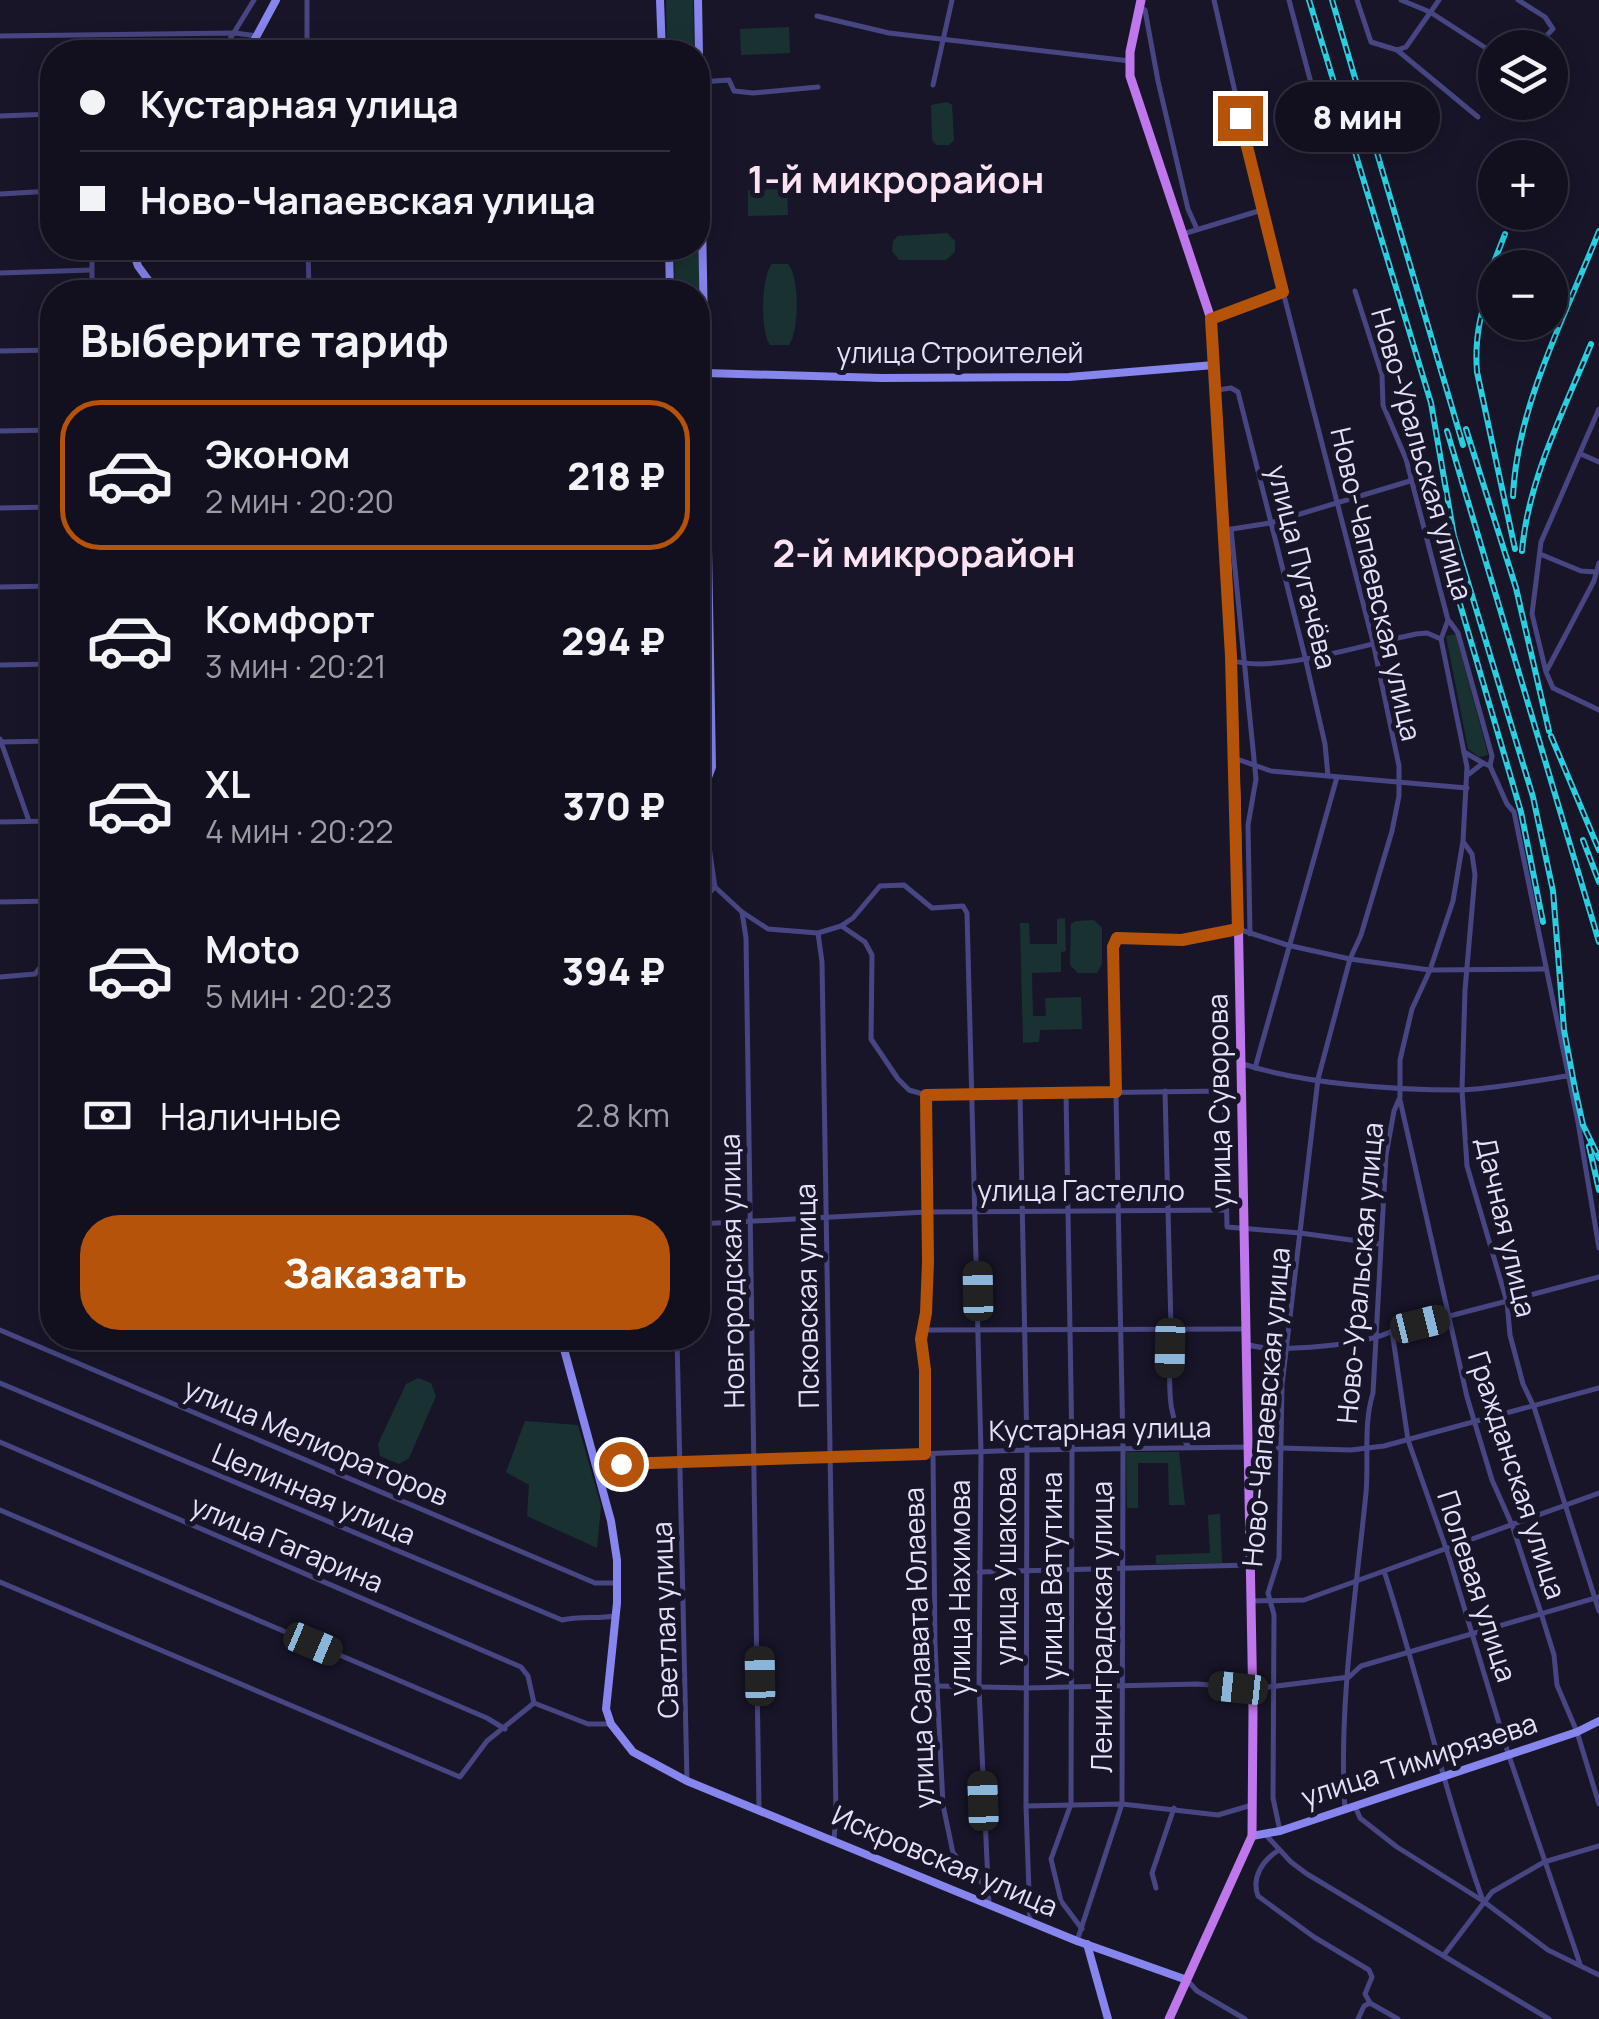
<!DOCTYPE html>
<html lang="ru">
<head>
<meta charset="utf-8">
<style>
	body { margin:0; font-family:Manrope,sans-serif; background:#1f1e2c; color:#f1f3f6; height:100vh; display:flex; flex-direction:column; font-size:38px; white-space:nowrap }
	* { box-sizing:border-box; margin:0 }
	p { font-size:32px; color:#9c9da4 }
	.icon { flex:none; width:55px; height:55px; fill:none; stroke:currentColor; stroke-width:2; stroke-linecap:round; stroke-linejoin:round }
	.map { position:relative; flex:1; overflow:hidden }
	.drawer { position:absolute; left:40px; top:280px; width:670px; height:1070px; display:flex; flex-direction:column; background:#12101f; border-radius:40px; box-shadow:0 5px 25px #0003,0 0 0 2px #31303d }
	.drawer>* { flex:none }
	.banner { position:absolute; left:40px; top:40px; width:670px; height:220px; border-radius:40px; box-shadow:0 5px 25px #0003,0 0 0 2px #31303d; display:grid; align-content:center; height:220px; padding:0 40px; background:#12101f }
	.fabs { position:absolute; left:1478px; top:30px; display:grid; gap:20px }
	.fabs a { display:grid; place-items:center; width:90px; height:90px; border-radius:50%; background:#12101f; box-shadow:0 5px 25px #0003,0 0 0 2px #31303d; font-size:50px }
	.end { position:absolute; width:45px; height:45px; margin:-22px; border:12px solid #b45309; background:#fff; box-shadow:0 0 0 5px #fff }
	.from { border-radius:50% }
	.bubble { position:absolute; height:70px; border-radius:35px; background:#12101f; box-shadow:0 5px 25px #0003,0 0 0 2px #31303d; font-size:32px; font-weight:800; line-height:70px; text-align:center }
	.car { position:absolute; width:30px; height:60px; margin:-30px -15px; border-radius:12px; box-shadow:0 0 8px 2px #0007; background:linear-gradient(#222 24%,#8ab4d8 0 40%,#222 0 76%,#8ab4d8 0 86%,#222 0) }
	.banner b { display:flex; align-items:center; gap:35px; height:95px; font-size:38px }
	.banner b+b { border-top:2px solid #31303d }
	.banner i { width:25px; height:25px; background:#f1f3f6 }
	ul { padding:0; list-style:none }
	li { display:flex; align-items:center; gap:30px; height:150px; margin:0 20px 15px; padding:0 20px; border:5px solid transparent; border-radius:40px }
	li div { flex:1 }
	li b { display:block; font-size:38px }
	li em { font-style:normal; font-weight:800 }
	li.active { border-color:#b45309 }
	li>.icon { width:90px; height:90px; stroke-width:1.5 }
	h2 { padding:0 40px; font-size:45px; line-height:120px }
	.pay { display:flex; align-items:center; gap:25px; height:110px; padding:0 40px; font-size:38px }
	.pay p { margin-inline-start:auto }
	.action { display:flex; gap:20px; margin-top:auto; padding:20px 40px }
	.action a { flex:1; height:115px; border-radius:40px; background:#b45309; color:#fff; font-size:40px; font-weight:800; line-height:115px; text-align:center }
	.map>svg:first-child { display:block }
</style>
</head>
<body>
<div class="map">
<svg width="1599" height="2019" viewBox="0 0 1599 2019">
	<rect width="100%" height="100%" fill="#181529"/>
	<!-- green -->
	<g fill="#193231">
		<polygon points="666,0 693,0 694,52 667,52"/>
		<polygon points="789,27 790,53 741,55 740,29"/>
		<polygon points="947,102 952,105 954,140 949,145 937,145 932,140 931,105"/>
		<polygon points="787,189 788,215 748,216 748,190"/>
		<polygon points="698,204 700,309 698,292 675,292 674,248 698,248"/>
		<polygon points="947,233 955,241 955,252 946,260 899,260 892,251 893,241 898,236"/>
		<path d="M 772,264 L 788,264 C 800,277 799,332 789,345 L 770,345 C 760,331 761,276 772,264 Z"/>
		<polygon points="1456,634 1488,755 1479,757 1468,749 1446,636"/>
		<polygon points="1065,918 1066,951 1061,952 1061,972 1032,973 1033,1016 1046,1016 1045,998 1081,997 1082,1029 1040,1030 1039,1042 1023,1043 1020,923 1029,923 1030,944 1057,944 1057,919"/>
		<polygon points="1094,920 1102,928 1102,964 1097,973 1078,973 1070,965 1071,924 1076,921"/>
		<polygon points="418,1378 431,1383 436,1396 409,1458 399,1464 380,1456 378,1444 406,1384"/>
		<polygon points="525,1421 578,1425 601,1506 597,1548 527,1516 529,1485 506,1472"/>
		<polygon points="1126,1452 1179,1452 1185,1505 1169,1505 1168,1463 1138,1463 1138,1508 1127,1508"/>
		<polygon points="1220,1514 1222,1563 1156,1564 1156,1555 1210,1553 1208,1515"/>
	</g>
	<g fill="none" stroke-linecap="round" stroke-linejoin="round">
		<!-- street -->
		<g stroke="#484682" stroke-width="5">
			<polyline points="307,0 307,52"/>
			<polyline points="1214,0 1262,210 1373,642 1399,766 1399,796 1392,831 1361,935 1350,959 1318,1079 1282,1385 1279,1558 1268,1593 1274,1615 1273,1798 1280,1831"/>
			<polyline points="1289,0 1320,117"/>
			<polyline points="1357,0 1371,42 1397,50 1406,47 1439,0"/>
			<polyline points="1401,0 1430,12 1495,54"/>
			<polyline points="1518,0 1545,17 1553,29 1534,48"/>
			<polyline points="1139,7 1145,10 1158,81 1188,209 1197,229"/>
			<polyline points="817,16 889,33 1130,61"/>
			<polyline points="0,36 235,33 257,36"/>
			<polyline points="1397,50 1478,117"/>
			<polyline points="222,52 254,0"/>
			<polyline points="700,82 729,80 734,91 753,93 818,87"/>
			<polyline points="933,85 952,0"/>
			<polyline points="0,116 52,114"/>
			<polyline points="0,194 52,191"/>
			<polyline points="1183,234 1262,210"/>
			<polyline points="308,248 309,292"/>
			<polyline points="0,273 91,270"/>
			<polyline points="92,292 92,248"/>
			<polyline points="1211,319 1283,293"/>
			<polyline points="0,351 52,350"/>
			<polyline points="1217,390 1231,388 1238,392 1305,657 1325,744 1328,776"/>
			<polyline points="1599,409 1541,542 1532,614 1546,672 1553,688 1599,710"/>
			<polyline points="0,431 52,430"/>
			<polyline points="1581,454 1599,462"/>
			<polyline points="0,508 52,507"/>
			<polyline points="1231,529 1256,779 1248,825 1250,934"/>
			<polyline points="1232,529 1270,523 1410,481"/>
			<polyline points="1540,554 1581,571 1596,572"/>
			<polyline points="0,587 52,586"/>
			<polyline points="1450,622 1458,633 1492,756 1490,766"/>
			<path d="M 1231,660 C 1273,675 1369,643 1416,634 L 1427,633 L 1441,639"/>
			<polyline points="0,665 52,664"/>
			<polyline points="1547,670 1594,581 1599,563"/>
			<polyline points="0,739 29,821"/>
			<polyline points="0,742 52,741"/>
			<polyline points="1464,752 1483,763"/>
			<polyline points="1234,758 1271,771 1467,788"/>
			<polyline points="1469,774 1483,763 1490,766 1507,804 1514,812 1578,1122 1599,1248"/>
			<polyline points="707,782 707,833 715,887 742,912 768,929 818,933 841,926 853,918 880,886 904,885 932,908 963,906 967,913 981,1452 979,1688 989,1904"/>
			<polyline points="0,822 52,821"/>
			<polyline points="1464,843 1472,854 1475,875 1465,990 1462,1090 1467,1166 1507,1302 1510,1335 1523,1384 1534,1407 1599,1611"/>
			<polyline points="0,902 52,901"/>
			<polyline points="698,904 715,887"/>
			<polyline points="742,912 746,938 759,1809"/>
			<polyline points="843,927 865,942 872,955 871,1039 898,1079 909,1090 926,1095 1224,1091 1227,1227 1300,1233 1380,1244"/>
			<polyline points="818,933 822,962 836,1816 834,1839"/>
			<polyline points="0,977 35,974 52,952"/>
			<path d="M 1243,1064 C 1304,1084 1394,1090 1459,1090 C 1495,1089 1532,1081 1567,1076"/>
			<polyline points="1255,1068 1337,777"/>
			<polyline points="1165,1091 1171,1328"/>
			<polyline points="1066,1092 1072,1450 1071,1804 1051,1859 1061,1901 1082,1929"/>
			<polyline points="1020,1093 1027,1450 1026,1806 1030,1921"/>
			<polyline points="1400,1100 1467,1397 1492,1480 1512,1525 1541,1613 1554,1655 1557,1685 1577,1732 1599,1804"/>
			<polyline points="698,1224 926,1212 1226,1210"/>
			<polyline points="0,1330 595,1583 617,1583"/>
			<polyline points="923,1330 1245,1329"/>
			<polyline points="1392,1331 1408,1440 1449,1557 1508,1753 1580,1964"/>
			<polyline points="677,1338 687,1781"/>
			<path d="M 1249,1345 C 1277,1353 1366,1345 1392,1331 L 1599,1277"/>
			<path d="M 1170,1348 C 1170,1384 1165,1419 1189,1447"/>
			<path d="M 0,1383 L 562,1620 C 580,1616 597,1619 615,1616"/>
			<polyline points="0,1442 521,1667 528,1676 534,1703"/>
			<polyline points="925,1454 925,1369 921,1339 926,1313 928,1262 926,1095"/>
			<polyline points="933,1455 935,1646 943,1805 953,1853 984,1885"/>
			<polyline points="595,1466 1027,1450 1248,1447 1351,1450 1384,1446 1599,1388"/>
			<polyline points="0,1510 487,1718 505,1729"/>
			<polyline points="979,1572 1250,1565"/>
			<path d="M 1385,1574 C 1420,1682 1445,1794 1483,1901"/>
			<polyline points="0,1582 460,1777 487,1741 534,1703"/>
			<polyline points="1251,1601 1304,1600 1599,1493"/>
			<polyline points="937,1686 1026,1688 1198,1684 1253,1689 1349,1677 1361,1666 1599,1597"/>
			<polyline points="534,1703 588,1724 611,1724"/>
			<polyline points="1026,1806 1122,1804 1218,1815 1252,1805"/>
			<polyline points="1355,1806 1360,1818 1397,1847 1483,1901 1548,1950 1599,1975"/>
			<path d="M 1345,1809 C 1338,1710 1356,1593 1366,1493 C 1369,1459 1363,1425 1373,1393 L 1386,1155 L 1394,1111 L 1400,1097 L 1400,1060 L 1412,1009 L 1430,970 L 1453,901 L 1463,841 L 1467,767 L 1441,639 L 1448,620 L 1406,459 L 1383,405 L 1382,375 L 1355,291"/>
			<polyline points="1265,1834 1291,1862 1307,1874 1549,2019"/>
			<path d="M 1279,1850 C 1263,1860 1251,1877 1258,1896 L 1314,1937 L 1369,1970 L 1372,1977 L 1365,1994 L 1370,2003"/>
			<polyline points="1156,1888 1152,1873 1174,1808"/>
			<polyline points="1077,1941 1122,1804 1123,1448 1113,947 1117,938 1125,936 1182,940 1238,929 1287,945 1350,959 1430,970 1545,969"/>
			<polyline points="1444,1955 1492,1892 1544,1862 1599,1846"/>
			<polyline points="1187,1980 1197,1991 1245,2019"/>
			<polyline points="1370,2003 1398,2019"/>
			<polyline points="1358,2019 1364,2006 1370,2003"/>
		</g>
		<!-- secondary -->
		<g stroke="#8785ee" stroke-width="8">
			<polyline points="660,0 662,52"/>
			<polyline points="248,52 276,0"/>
			<polyline points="132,248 138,266 157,292"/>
			<polyline points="669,248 670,292"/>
			<polyline points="705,373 882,378 1069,377 1214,365"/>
			<polyline points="698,785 707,780 712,767 698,0"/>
			<polyline points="561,1338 611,1521 617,1560 617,1603 606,1709 611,1724 633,1752 687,1781 1077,1941 1187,1980"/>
			<polyline points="1252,1836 1280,1831 1577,1732 1599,1721"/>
			<polyline points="1087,1944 1108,2019"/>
		</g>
		<!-- primary -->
		<polyline stroke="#bf77ec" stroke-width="9" points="1141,0 1130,52 1130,76 1211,319 1227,569 1236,796 1253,1710 1252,1836 1169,2019"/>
		<defs>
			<g id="rail">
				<polyline points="1309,0 1431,403 1454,536 1533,797 1553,891 1564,1030 1575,1089 1583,1125 1599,1158"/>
				<polyline points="1332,0 1463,445"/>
				<path d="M 1495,272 C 1482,307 1474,334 1477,372 L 1515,549"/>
				<polyline points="1487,280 1505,234"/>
				<polyline points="1466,429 1516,588 1549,731"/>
				<polyline points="1447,431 1599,942"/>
				<path d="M 1513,496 C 1517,405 1566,315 1599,231"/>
				<path d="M 1522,551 C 1528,480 1564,410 1591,344"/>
				<polyline points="1450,570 1521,812 1543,922"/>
				<polyline points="1551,736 1599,850"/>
				<polyline points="1583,840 1599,882"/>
				<polyline points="1589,1146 1599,1190"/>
			</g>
		</defs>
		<!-- rail casing -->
		<use href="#rail" stroke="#28cfe0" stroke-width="6"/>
		<!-- rail -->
		<use href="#rail" stroke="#181529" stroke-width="2.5" stroke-dasharray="8" stroke-linecap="butt"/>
	</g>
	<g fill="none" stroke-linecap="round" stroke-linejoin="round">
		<!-- route -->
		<polyline stroke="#b45309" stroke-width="12" points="621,1464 925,1454 925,1370 921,1339 926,1313 928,1262 926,1095 1116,1092 1113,947 1117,938 1182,940 1238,929 1231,656 1211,319 1283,292 1240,118"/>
	</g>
	<g text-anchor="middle" stroke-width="10" stroke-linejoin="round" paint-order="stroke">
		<!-- street labels -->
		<g font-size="28" fill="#e4e1fb" stroke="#181529">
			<text x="960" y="363">улица Строителей</text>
			<text transform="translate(1422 454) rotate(74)" y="10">Ново-Уральская улица</text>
			<text transform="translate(1302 567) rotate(76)" y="10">улица Пугачёва</text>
			<text transform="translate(1376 584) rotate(77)" y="10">Ново-Чапаевская улица</text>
			<text transform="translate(1219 1101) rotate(-91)" y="10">улица Суворова</text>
			<text x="1081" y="1201">улица Гастелло</text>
			<text transform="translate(1506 1227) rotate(77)" y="10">Дачная улица</text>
			<text transform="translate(732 1271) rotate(-91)" y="10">Новгородская улица</text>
			<text transform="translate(1360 1273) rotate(-85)" y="10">Ново-Уральская улица</text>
			<text transform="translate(807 1296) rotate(-91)" y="10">Псковская улица</text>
			<text transform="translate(1266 1407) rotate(-85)" y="10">Ново-Чапаевская улица</text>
			<text transform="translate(1100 1429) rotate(-1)" y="10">Кустарная улица</text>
			<text transform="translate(316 1442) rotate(23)" y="10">улица Мелиораторов</text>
			<text transform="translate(1517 1475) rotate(72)" y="10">Гражданская улица</text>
			<text transform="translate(314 1494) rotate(23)" y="10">Целинная улица</text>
			<text transform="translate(287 1544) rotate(23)" y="10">улица Гагарина</text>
			<text transform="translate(1006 1566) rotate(-90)" y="10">улица Ушакова</text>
			<text transform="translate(1052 1576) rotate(-90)" y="10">улица Ватутина</text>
			<text transform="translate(1477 1586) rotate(72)" y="10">Полевая улица</text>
			<text transform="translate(960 1588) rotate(-90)" y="10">улица Нахимова</text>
			<text transform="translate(665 1620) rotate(-92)" y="10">Светлая улица</text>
			<text transform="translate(1102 1627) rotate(-90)" y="10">Ленинградская улица</text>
			<text transform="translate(919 1648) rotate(-92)" y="10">улица Салавата Юлаева</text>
			<text transform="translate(1419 1760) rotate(-18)" y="10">улица Тимирязева</text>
			<text transform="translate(945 1861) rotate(23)" y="10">Искровская улица</text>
		</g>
		<!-- district labels -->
		<g font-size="38" font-weight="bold" fill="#fbe3f2" stroke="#181529">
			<text x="896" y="193">1-й микрорайон</text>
			<text x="924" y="567">2-й микрорайон</text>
		</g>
	</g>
</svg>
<div class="fabs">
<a><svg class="icon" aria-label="layers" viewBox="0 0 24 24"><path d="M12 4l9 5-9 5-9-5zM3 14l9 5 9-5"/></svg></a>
<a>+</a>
<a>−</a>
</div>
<i class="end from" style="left:621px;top:1464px"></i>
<i class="end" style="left:1240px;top:118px"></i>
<div class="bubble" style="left:1275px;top:82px;width:165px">8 мин</div>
<i class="car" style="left:978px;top:1291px;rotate:359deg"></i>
<i class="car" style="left:1420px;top:1324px;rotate:76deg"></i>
<i class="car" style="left:1170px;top:1348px;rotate:181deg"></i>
<i class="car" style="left:313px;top:1644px;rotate:113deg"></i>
<i class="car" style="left:760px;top:1676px;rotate:359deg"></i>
<i class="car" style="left:1238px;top:1688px;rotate:276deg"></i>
<i class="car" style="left:983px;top:1801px;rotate:358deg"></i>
<div class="banner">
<b><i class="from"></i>Кустарная улица</b>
<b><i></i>Ново-Чапаевская улица</b>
</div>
<section class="drawer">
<h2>Выберите тариф</h2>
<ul>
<li class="active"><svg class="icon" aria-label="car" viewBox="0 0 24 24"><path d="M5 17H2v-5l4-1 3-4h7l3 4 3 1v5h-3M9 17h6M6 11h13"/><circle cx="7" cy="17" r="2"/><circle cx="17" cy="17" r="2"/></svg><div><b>Эконом</b><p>2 мин · 20:20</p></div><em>218 ₽</em></li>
<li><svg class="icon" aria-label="car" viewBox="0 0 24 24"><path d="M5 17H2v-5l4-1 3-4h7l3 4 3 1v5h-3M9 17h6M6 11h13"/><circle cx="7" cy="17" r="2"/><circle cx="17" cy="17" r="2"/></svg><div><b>Комфорт</b><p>3 мин · 20:21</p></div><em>294 ₽</em></li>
<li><svg class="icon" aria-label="car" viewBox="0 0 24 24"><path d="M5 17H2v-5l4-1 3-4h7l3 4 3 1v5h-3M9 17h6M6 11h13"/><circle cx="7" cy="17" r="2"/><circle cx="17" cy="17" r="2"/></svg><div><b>XL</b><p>4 мин · 20:22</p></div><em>370 ₽</em></li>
<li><svg class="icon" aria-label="car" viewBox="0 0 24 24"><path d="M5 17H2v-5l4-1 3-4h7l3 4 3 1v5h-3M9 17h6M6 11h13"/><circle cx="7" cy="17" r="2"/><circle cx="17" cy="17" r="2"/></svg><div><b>Moto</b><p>5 мин · 20:23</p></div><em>394 ₽</em></li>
</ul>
<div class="pay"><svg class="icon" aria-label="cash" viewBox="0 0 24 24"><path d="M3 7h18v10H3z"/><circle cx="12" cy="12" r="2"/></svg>Наличные<p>2.8 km</p></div>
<div class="action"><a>Заказать</a></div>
</section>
</div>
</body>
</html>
